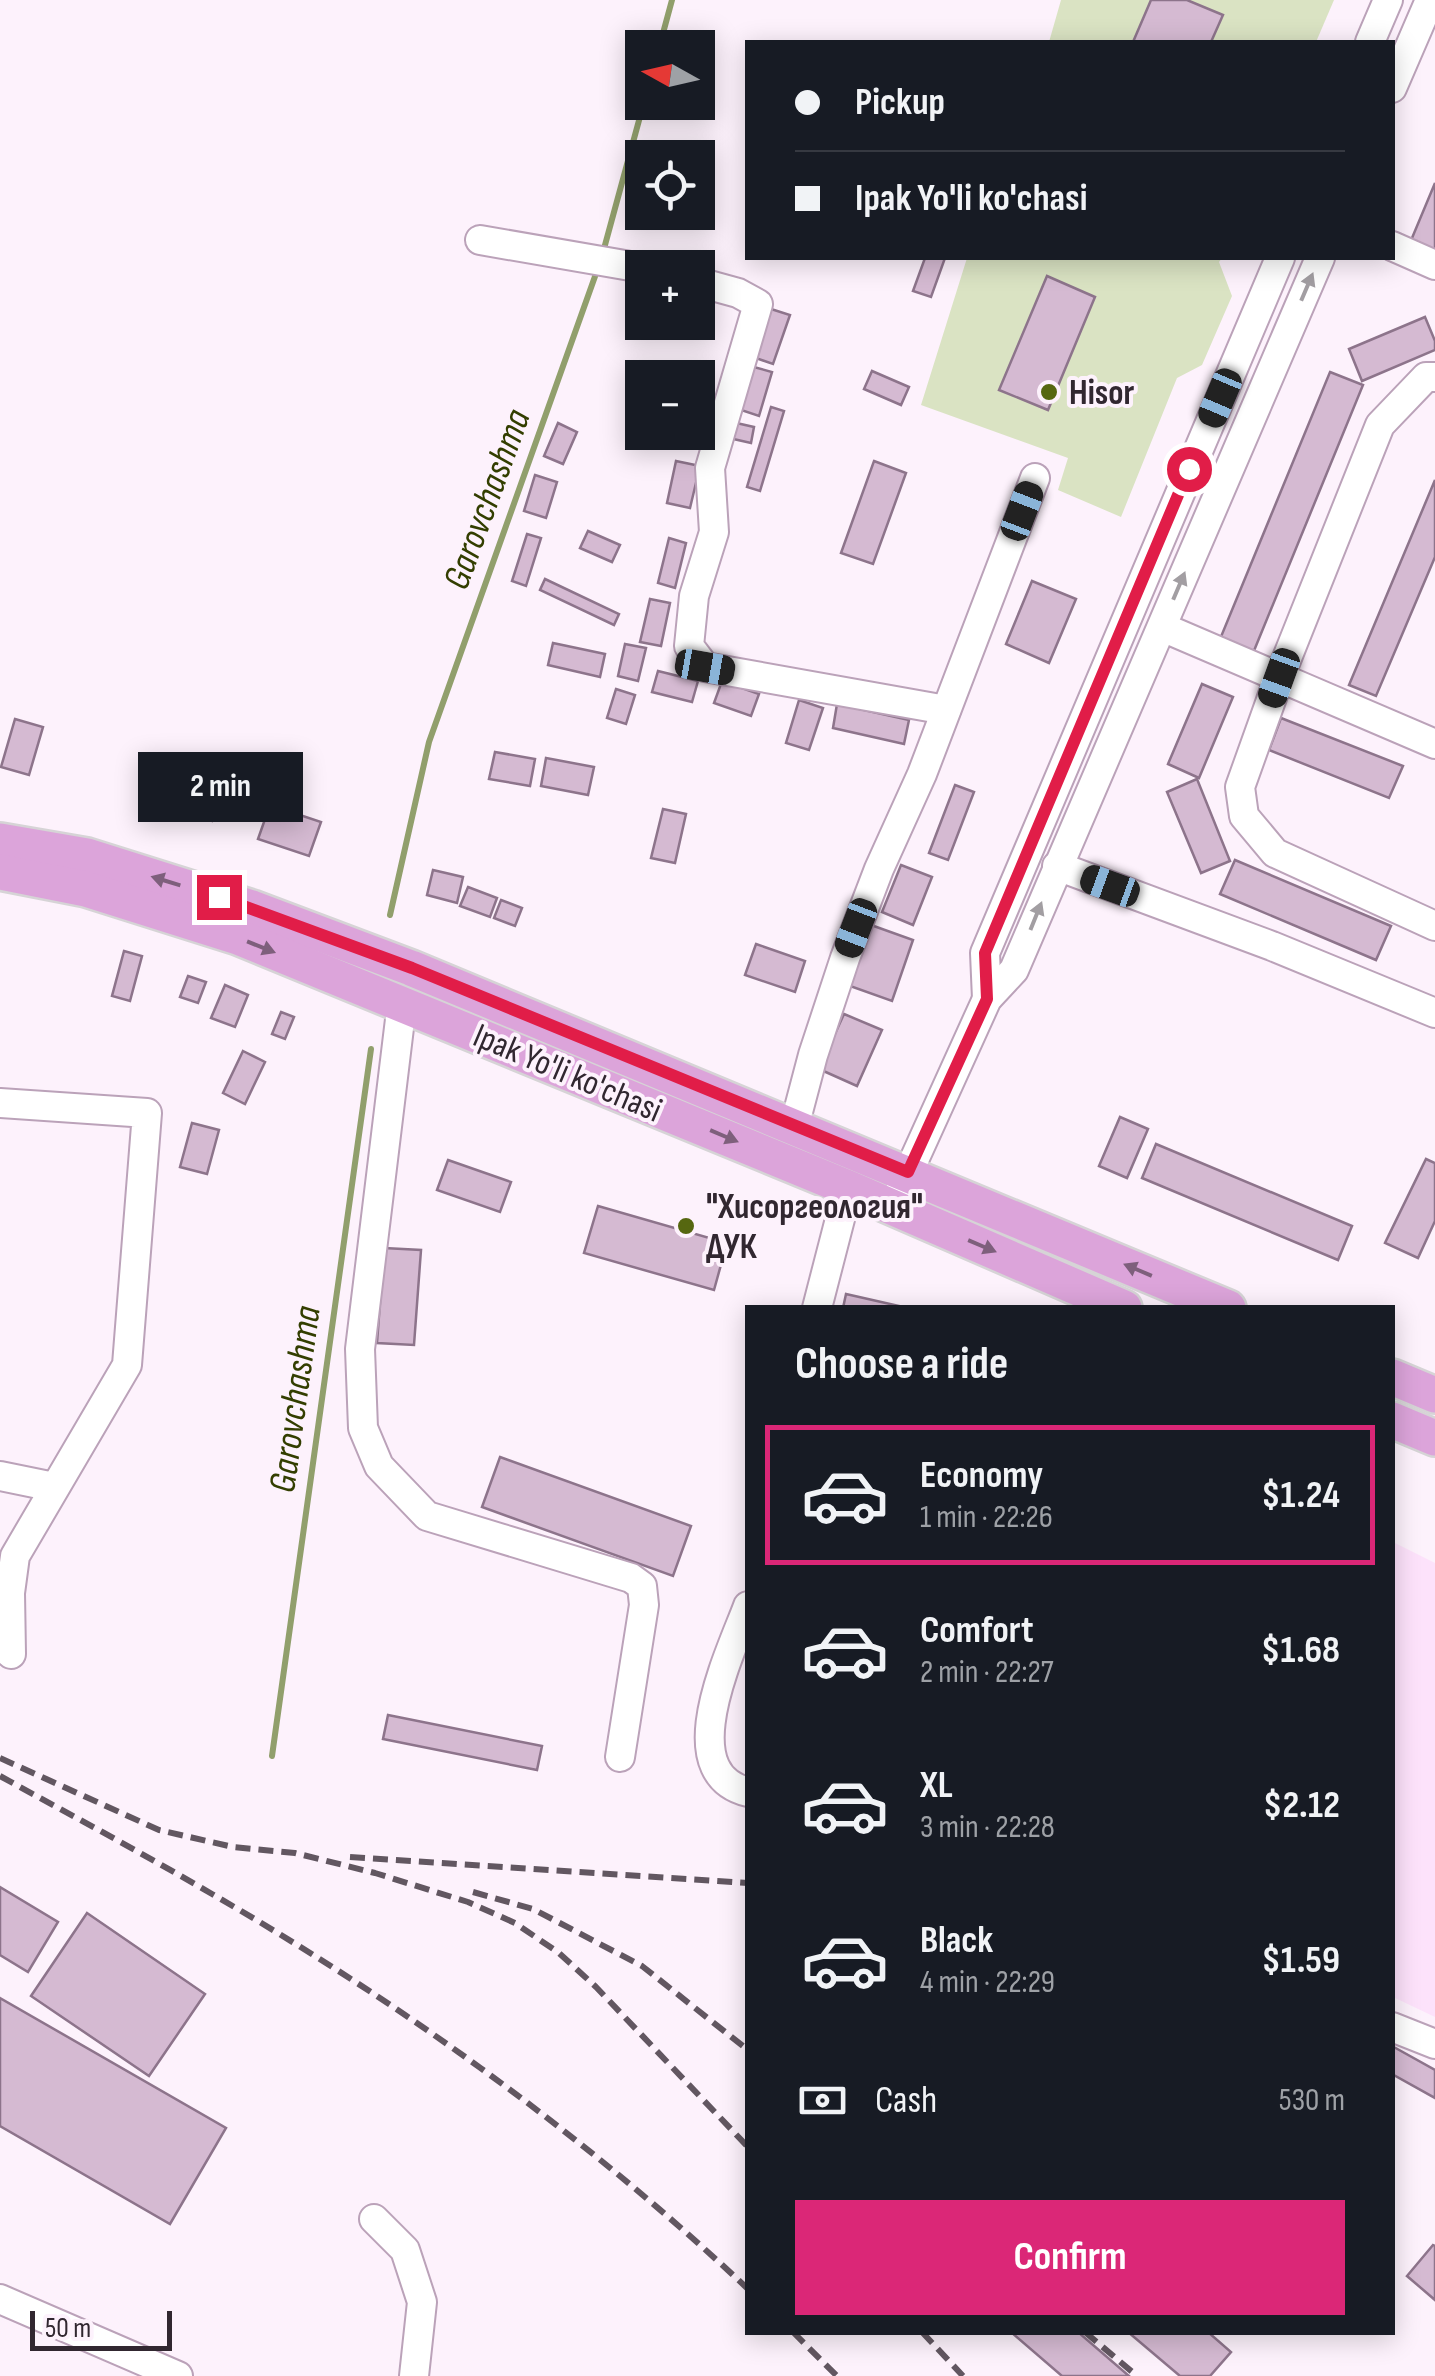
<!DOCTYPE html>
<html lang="en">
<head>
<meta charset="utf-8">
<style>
	body { margin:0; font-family:"Sofia Sans Condensed",sans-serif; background:#20242c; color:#f1f3f6; height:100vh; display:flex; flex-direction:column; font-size:38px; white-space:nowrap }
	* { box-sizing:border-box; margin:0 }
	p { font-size:32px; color:#9ea1a6 }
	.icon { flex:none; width:55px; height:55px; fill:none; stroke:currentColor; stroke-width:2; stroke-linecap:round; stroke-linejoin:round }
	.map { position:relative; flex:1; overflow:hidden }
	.panel { position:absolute; left:745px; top:1305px; width:650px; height:1030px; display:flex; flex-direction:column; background:#171b24; border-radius:0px; box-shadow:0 5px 25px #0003 }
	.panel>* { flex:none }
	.hud { position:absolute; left:745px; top:40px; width:650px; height:220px; border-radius:0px; box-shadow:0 5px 25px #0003; display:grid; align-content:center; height:220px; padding:0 50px; background:#171b24 }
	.needle { width:65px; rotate:278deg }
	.fabs { position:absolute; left:625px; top:30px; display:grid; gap:20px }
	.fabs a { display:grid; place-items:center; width:90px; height:90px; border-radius:0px; background:#171b24; box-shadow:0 5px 25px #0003; font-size:50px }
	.scale { position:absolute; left:30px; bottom:25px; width:142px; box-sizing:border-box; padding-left:10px; border:5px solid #312730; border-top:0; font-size:28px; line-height:35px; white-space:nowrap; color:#312730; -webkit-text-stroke:8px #fdf2fc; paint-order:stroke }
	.end { position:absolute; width:45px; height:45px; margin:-22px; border:12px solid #e11d48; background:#fff; box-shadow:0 0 0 5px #fff }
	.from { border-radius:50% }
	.bubble { position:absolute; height:70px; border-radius:0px; background:#171b24; box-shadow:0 5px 25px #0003; font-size:32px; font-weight:700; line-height:70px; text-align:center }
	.car { position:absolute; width:30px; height:60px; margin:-30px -15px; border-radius:12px; box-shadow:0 0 8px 2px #0007; background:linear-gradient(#222 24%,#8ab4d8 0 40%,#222 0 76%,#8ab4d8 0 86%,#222 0) }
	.hud b { display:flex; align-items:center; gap:35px; height:95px; font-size:38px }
	.hud b+b { border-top:2px solid #363941 }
	.hud i { width:25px; height:25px; background:#f1f3f6 }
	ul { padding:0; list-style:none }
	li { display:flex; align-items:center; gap:30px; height:140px; margin:0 20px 15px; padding:0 30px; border:5px solid transparent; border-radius:0px }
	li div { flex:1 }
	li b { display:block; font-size:38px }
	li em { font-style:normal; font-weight:700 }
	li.selected { border-color:#db2777 }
	li>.icon { width:90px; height:90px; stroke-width:1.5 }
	h2 { padding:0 50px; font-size:45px; line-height:120px }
	.pay { display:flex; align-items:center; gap:25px; height:110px; padding:0 50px; font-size:38px }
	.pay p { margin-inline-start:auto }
	.button { display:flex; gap:20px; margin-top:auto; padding:20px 50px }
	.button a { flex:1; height:115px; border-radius:0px; background:#db2777; color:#fff; font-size:40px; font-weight:700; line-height:115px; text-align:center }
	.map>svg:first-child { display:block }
</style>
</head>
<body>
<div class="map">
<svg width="1435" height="2376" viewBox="0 0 1435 2376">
	<rect width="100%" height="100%" fill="#fdf2fc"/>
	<!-- built -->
	<polygon fill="#fde2fb" points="1393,1542 1435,1563 1435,2017 1393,1997"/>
	<!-- green -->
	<g fill="#dae3c3">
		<polygon points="1061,0 1334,0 1316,42 1049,42"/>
		<polygon points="967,258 1222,258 1219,262 1232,296 1202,365 1177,378 1121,517 1058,490 1068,458 921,405"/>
	</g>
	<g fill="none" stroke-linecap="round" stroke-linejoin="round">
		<!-- stream -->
		<g stroke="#919f6c" stroke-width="6">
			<polyline points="659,48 672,0"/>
			<polyline points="602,256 644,102"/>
			<polyline points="390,915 429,742 598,268"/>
			<polyline points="272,1756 371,1049"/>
		</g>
	</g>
	<!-- building -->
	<g fill="#d5bad2" stroke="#8d748b" stroke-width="2.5">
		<polygon points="1151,0 1187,0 1223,15 1211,42 1133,42"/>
		<polygon points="1435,183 1435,261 1407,250"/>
		<polygon points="925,258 945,258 931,297 913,291"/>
		<polygon points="1047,276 1095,297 1048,410 999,390"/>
		<polygon points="771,309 790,315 773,364 753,357"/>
		<polygon points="1425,317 1435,341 1435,350 1362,381 1349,349"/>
		<polygon points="750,366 772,372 759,416 738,409"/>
		<polygon points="872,371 909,387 901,405 864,389"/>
		<polygon points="1330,372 1363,385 1251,658 1218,644"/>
		<polygon points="771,407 784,411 760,491 747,487"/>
		<polygon points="732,422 754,427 751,443 729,438"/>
		<polygon points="558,423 577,432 563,464 544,456"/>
		<polygon points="676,461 700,466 690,508 667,503"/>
		<polygon points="874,461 906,473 873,564 841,553"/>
		<polygon points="535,475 557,482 546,518 524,511"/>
		<polygon points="1435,480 1435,557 1376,696 1349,685"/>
		<polygon points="588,531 620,545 612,562 580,548"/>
		<polygon points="527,534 541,538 526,586 512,581"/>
		<polygon points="669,538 686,543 675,588 658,583"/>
		<polygon points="545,579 619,614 614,625 540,590"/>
		<polygon points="1032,581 1076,599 1049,663 1006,644"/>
		<polygon points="650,599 670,603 661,646 640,642"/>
		<polygon points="553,643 605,654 600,677 548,665"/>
		<polygon points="625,644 646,648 638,681 618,676"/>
		<polygon points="658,671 698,681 692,702 652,692"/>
		<polygon points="722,681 759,694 751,716 714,703"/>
		<polygon points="1202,684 1233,697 1199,778 1168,764"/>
		<polygon points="616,689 635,695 626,724 607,718"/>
		<polygon points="799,700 823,708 809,750 786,743"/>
		<polygon points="837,704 909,720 904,744 833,728"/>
		<polygon points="1281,718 1403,766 1389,798 1269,750"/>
		<polygon points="15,719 43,727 29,775 1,767"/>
		<polygon points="495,752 535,759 530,786 489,779"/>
		<polygon points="157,757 227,784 212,821 142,794"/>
		<polygon points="546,758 594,767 588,795 541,786"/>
		<polygon points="1197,779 1230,861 1201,873 1167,792"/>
		<polygon points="955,785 974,792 948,860 929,853"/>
		<polygon points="270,805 321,822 309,856 258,839"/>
		<polygon points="663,809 686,814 675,863 651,858"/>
		<polygon points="1235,860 1391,926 1376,960 1220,894"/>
		<polygon points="901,865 932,877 913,925 882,912"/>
		<polygon points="433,870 463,877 457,903 427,895"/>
		<polygon points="468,887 497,898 490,917 460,906"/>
		<polygon points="501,900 522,908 515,926 494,918"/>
		<polygon points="871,925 913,940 892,1001 850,986"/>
		<polygon points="756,944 805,961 795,992 745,975"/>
		<polygon points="124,951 142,956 130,1001 112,996"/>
		<polygon points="188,976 206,982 198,1003 180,997"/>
		<polygon points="225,985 248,995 235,1027 211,1018"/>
		<polygon points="281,1012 294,1017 285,1039 272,1034"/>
		<polygon points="844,1014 882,1030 857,1086 819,1069"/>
		<polygon points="243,1051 265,1062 245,1104 223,1093"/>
		<polygon points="1120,1117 1148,1129 1127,1178 1099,1166"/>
		<polygon points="192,1123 219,1130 207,1174 180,1167"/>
		<polygon points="1156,1144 1352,1226 1338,1260 1142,1178"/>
		<polygon points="1426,1159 1435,1163 1435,1221 1418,1258 1385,1243"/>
		<polygon points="448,1160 511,1182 500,1212 437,1190"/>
		<polygon points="598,1206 727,1243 714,1290 584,1253"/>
		<polygon points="384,1248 421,1250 414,1345 377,1343"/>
		<polygon points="846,1294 899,1306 899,1308 843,1308"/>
		<polygon points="500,1457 691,1526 673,1576 482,1507"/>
		<polygon points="388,1715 542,1746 537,1770 383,1739"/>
		<polygon points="0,1887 58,1922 28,1972 0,1955"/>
		<polygon points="87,1913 205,1994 149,2076 31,1996"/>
		<polygon points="0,1998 226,2128 170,2224 0,2126"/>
		<polygon points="1392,2046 1435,2070 1435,2098 1392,2074"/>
		<polygon points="1433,2245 1435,2246 1435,2300 1407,2276"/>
		<polygon points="1011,2332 1078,2332 1129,2376 1062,2376"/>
		<polygon points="1128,2332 1208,2332 1231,2352 1210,2376 1180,2376"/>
	</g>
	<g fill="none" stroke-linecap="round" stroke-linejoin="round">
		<defs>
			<g id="minor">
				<polyline points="1370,42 1388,0"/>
				<polyline points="1392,88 1430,0"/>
				<polyline points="480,240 642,268"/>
				<polyline points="1392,246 1435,265"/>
				<polyline points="698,282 738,293 758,304 710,468 714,532 694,596 689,646 705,667 946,710"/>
				<polyline points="1435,377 1426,377 1380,425 1279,678 1240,787 1244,816 1275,853 1435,926"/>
				<polyline points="1162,627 1435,744"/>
				<polyline points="1057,866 1272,946 1435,1013"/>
				<polyline points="987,999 985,953 1280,258"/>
				<polyline points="402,1003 360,1349 363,1428 379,1466 427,1516 631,1578 642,1586 644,1605 620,1757"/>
				<polyline points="0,1103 147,1113 127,1365 15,1556 10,1593 11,1654"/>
				<polyline points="794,1127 813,1055 845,958 879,869 922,774 1035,478"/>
				<polyline points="899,1193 987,999 1014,970 1320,258"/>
				<polyline points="817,1308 848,1188"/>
				<polyline points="0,1476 54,1487"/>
				<path d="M 748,1606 C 731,1652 671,1773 748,1792"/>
				<polyline points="1392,2027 1435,2044"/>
				<polyline points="374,2219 405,2250 422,2302 414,2376"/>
				<polyline points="0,2299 178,2376"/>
			</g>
			<g id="major">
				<polyline points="0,841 87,856 252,908 411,968 1228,1308"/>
				<polyline points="0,872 86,889 238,937 848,1188 1124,1308"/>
				<polyline points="1392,1377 1435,1395"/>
				<polyline points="1392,1420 1435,1438"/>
			</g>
		</defs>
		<!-- minor casing -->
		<use href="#minor" stroke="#bba2b9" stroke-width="32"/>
		<!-- major casing -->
		<use href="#major" stroke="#d6d4d6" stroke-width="40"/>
		<!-- minor -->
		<use href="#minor" stroke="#fff" stroke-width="28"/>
		<!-- major -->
		<use href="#major" stroke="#dca4da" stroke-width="35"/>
		<!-- rail -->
		<g stroke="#625761" stroke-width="6" stroke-dasharray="15 8" stroke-linecap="butt">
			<polyline points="0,1758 159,1830 233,1847 295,1853 375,1873 468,1902 515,1923 559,1953 596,1987 748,2147"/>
			<path d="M 0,1776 C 71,1815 142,1853 212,1894 C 403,2004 588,2138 748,2289"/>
			<polyline points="350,1857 748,1883"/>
			<polyline points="473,1892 533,1909 642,1966 748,2050"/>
			<polyline points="793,2332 837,2376"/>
			<polyline points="922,2332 963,2376"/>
			<polyline points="1085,2332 1137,2376"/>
		</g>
	</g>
	<!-- one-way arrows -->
	<defs><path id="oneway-solid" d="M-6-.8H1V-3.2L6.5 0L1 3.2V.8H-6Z" transform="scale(2.5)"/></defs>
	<g fill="#a29ea2">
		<use href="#oneway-solid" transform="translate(1307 287) rotate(-67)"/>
		<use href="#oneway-solid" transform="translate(1179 586) rotate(-67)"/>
		<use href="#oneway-solid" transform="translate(1036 916) rotate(-68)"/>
	</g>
	<g fill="#7e5f7c">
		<use href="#oneway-solid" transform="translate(166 881) rotate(-163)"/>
		<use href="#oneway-solid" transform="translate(261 947) rotate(22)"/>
		<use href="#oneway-solid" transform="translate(724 1136) rotate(23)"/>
		<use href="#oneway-solid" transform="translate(982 1246) rotate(23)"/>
		<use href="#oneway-solid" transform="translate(1138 1270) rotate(-157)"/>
	</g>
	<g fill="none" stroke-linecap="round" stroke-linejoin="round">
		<!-- route -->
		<polyline stroke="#e11d48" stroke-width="12" points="219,897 412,968 908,1172 987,999 985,953 1189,469"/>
	</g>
	<!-- markers -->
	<g fill="#566710" stroke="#fdf2fc" stroke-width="4">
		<circle cx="1049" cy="392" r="10"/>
		<circle cx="686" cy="1226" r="10"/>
	</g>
	<g text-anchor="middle" stroke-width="8" stroke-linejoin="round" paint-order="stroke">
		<!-- poi labels -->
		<g font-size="35" font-weight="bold" fill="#312730" stroke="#fdf2fc" text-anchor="start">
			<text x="1069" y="404">Hisor</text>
			<text x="706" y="1218">"Хисоргеология"<tspan x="706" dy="40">ДУК</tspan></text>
		</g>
		<!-- street labels -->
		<g font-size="35" fill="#312730" stroke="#fdf2fc">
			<text transform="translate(568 1072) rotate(23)" y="12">Ipak Yo'li ko'chasi</text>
		</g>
		<!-- water labels -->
		<g font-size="38" font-style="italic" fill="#333e00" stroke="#fdf2fc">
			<text transform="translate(486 499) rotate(-70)" y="13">Garovchashma</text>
			<text transform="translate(294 1399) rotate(-82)" y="13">Garovchashma</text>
		</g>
	</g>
</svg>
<div class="fabs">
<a><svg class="needle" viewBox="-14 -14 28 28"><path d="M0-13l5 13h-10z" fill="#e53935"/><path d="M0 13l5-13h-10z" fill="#9ea1a6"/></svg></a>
<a><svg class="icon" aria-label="locate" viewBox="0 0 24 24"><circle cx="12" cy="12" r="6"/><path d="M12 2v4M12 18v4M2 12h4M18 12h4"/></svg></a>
<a>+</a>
<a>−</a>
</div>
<div class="scale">50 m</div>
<i class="end from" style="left:1189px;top:469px"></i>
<i class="end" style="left:219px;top:897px"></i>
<div class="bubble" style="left:138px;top:752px;width:165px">2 min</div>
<i class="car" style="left:1220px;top:398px;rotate:203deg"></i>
<i class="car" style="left:1022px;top:511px;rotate:21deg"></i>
<i class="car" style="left:705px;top:667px;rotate:100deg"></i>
<i class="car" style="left:1279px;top:678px;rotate:200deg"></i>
<i class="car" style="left:1110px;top:886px;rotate:290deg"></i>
<i class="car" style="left:856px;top:928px;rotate:201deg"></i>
<div class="hud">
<b><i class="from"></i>Pickup</b>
<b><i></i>Ipak Yo'li ko'chasi</b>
</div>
<section class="panel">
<h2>Choose a ride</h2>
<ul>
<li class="selected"><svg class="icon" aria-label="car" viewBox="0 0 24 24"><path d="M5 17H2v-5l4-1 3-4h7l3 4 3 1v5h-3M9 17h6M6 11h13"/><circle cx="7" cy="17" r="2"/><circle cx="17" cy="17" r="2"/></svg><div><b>Economy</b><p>1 min · 22:26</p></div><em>$1.24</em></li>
<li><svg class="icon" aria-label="car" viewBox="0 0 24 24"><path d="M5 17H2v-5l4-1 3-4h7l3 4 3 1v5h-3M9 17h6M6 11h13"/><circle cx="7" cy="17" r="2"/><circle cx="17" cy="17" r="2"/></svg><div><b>Comfort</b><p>2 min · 22:27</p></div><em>$1.68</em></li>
<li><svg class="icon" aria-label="car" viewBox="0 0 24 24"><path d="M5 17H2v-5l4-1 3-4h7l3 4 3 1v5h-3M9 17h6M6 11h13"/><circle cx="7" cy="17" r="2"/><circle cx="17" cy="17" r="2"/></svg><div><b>XL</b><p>3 min · 22:28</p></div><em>$2.12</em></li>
<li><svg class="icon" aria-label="car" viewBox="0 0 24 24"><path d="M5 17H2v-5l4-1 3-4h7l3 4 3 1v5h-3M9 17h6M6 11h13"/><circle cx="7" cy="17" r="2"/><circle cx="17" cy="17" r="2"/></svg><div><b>Black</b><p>4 min · 22:29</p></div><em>$1.59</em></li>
</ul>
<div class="pay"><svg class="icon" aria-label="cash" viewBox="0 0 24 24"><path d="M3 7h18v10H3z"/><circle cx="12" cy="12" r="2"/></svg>Cash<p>530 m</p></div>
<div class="button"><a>Confirm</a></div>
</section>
</div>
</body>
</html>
